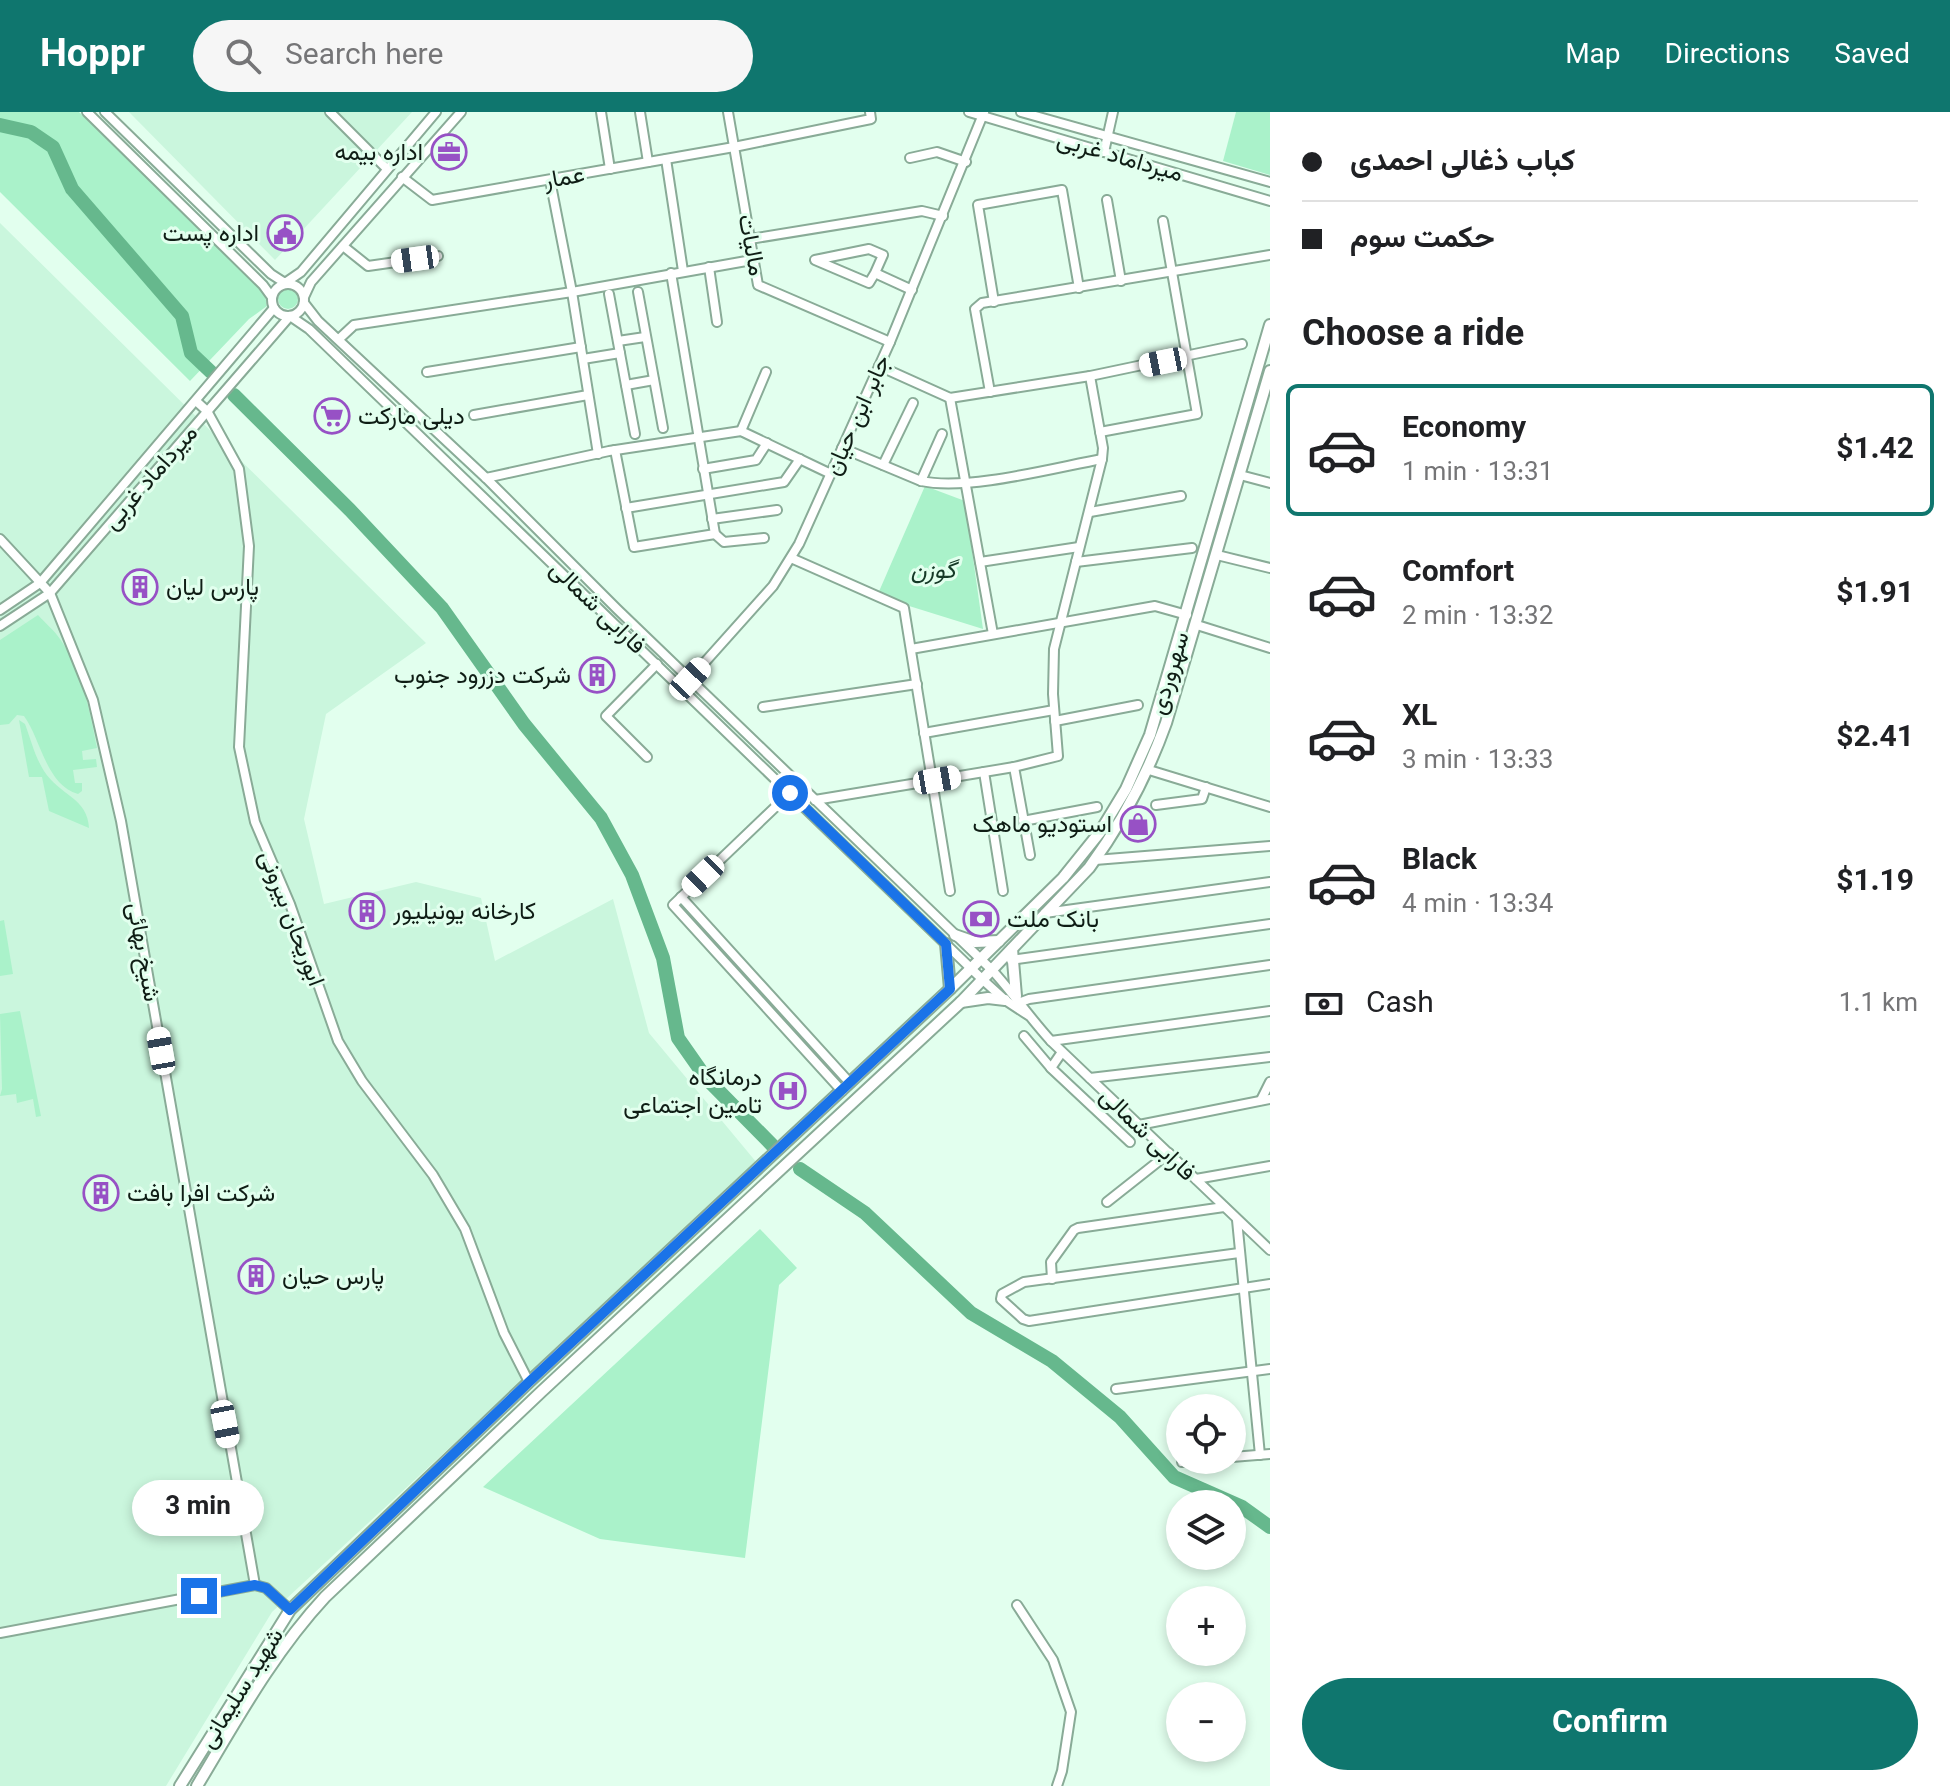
<!DOCTYPE html>
<html lang="en">
<head>
<meta charset="utf-8">
<style>
	body { margin:0; font-family:Georgia,Vazirmatn,serif; background:#f6f6f6; color:#202124; height:100vh; display:flex; flex-direction:column; font-size:30px; white-space:nowrap }
	* { box-sizing:border-box; margin:0 }
	p { font-size:26px; color:#757577 }
	.icon { flex:none; width:44px; height:44px; fill:none; stroke:currentColor; stroke-width:2; stroke-linecap:round; stroke-linejoin:round }
	.map { position:relative; flex:1; overflow:hidden }
	.details { display:flex; flex-direction:column; background:#fff; width:680px }
	.details>* { flex:none }
	.banner { display:grid; align-content:center; height:176px; padding:0 32px; background:#fff }
	.fabs { position:absolute; left:1166px; top:1282px; display:grid; gap:16px }
	.fabs a { display:grid; place-items:center; width:80px; height:80px; border-radius:50%; background:#fff; box-shadow:0 4px 12px #0003; font-size:40px }
	.end { position:absolute; width:36px; height:36px; margin:-18px; border:10px solid #1a73e8; background:#fff; box-shadow:0 0 0 4px #fff }
	.from { border-radius:50% }
	.bubble { position:absolute; height:56px; border-radius:28px; background:#fff; box-shadow:0 4px 12px #0003; font-size:26px; font-weight:700; line-height:56px; text-align:center }
	.car { position:absolute; width:24px; height:48px; margin:-24px -12px; border-radius:10px; box-shadow:0 0 6px 2px #0007; background:linear-gradient(#fff 24%,#345 0 40%,#fff 0 76%,#345 0 86%,#fff 0) }
	.banner b { display:flex; align-items:center; gap:28px; height:76px; font-size:30px }
	.banner b+b { border-top:2px solid #e0e0e0 }
	.banner i { width:20px; height:20px; background:#202124 }
	ul { padding:0; list-style:none }
	li { display:flex; align-items:center; gap:24px; height:132px; margin:0 16px 12px; padding:0 16px; border:4px solid transparent; border-radius:12px }
	li div { flex:1 }
	li b { display:block; font-size:30px }
	li em { font-style:normal; font-weight:700 }
	li.active { border-color:#0f766e }
	li>.icon { width:72px; height:72px; stroke-width:1.5 }
	h2 { padding:0 32px; font-size:36px; line-height:96px }
	.pay { display:flex; align-items:center; gap:20px; height:88px; padding:0 32px; font-size:30px }
	.pay p { margin-inline-start:auto }
	.button { display:flex; gap:16px; margin-top:auto; padding:16px 32px }
	.button a { flex:1; height:92px; border-radius:48px; background:#0f766e; color:#fff; font-size:32px; font-weight:700; line-height:92px; text-align:center }
	header { display:flex; align-items:center; gap:48px; box-sizing:border-box; height:112px; padding:0 40px; background:#0f766e; color:#fff }
	header strong { font-size:38px }
	nav { display:flex; gap:44px; margin-inline-start:auto; font-size:28px }
	.search { width:560px; height:72px; background:#f6f6f6; display:flex; align-items:center; gap:20px; box-sizing:border-box; padding:0 28px; border-radius:44px; color:#757577; font-size:30px }
	main { display:flex; flex:1; min-height:0 }
	.map>svg:first-child { display:block }
</style>
</head>
<body>
<header>
<strong>Hoppr</strong>
<div class="search"><svg class="icon" aria-label="search" viewBox="0 0 24 24"><circle cx="10" cy="10" r="6"/><path d="M15 15l6 6"/></svg>Search here</div>
<nav><a>Map</a><a>Directions</a><a>Saved</a></nav>
</header>
<main>
<div class="map">
<svg width="1270" height="1674" viewBox="0 0 1270 1674">
	<rect width="100%" height="100%" fill="#e2ffee"/>
	<!-- built -->
	<g fill="#caf6dd">
		<polygon points="129,0 412,0 275,148"/>
		<polygon points="0,111 426,531 326,602 304,707 324,792 416,770 481,786 495,849 613,787 649,921 757,1051 272,1500 166,1674 0,1674"/>
	</g>
	<!-- green -->
	<g fill="#aaf2ca">
		<polygon points="0,0 79,0 265,182 267,194 249,207 190,269 0,80"/>
		<polygon points="1236,0 1270,0 1270,63 1223,49"/>
		<circle cx="288" cy="187" r="10"/>
		<polygon points="925,374 965,389 983,517 877,484"/>
		<path d="M 38,503 C 45,511 54,518 60,527 C 82,558 90,599 97,636 L 82,639 L 83,648 L 96,647 L 97,655 L 73,658 L 75,671 L 82,671 L 82,679 L 78,682 C 46,673 41,627 24,604 L 17,603 L 9,612 L 0,613 L 0,528 Z"/>
		<path d="M 19,608 L 25,612 C 31,628 35,645 44,659 C 59,683 88,686 89,716 L 49,699 L 42,665 L 29,665 Z"/>
		<polygon points="4,808 13,862 0,864 0,809"/>
		<polygon points="20,899 41,1004 36,1005 33,987 17,991 16,982 0,984 2,977 0,902"/>
		<polygon points="760,1117 797,1156 779,1173 745,1446 600,1427 483,1375"/>
	</g>
	<g fill="none" stroke-linecap="round" stroke-linejoin="round">
		<!-- river -->
		<g stroke="#66b88d" stroke-width="14">
			<polyline points="0,13 31,20 53,35 72,77 182,204 191,241 211,260"/>
			<polyline points="234,283 350,398 442,496 524,612 601,706 632,763 663,846 678,926 706,966 772,1033"/>
			<polyline points="800,1057 865,1101 971,1201 1052,1249 1120,1305 1174,1365 1242,1395 1270,1415"/>
		</g>
		<defs>
			<g id="minor">
				<polyline points="87,0 263,173 271,184"/>
				<polyline points="105,0 271,162 285,171 301,160 436,0"/>
				<polyline points="330,0 387,57"/>
				<polyline points="601,0 610,57"/>
				<polyline points="640,0 648,50"/>
				<polyline points="728,0 758,173 890,230"/>
				<polyline points="969,0 1270,89"/>
				<polyline points="1021,0 1270,70"/>
				<polyline points="1104,40 1113,0"/>
				<polyline points="910,46 937,40 966,50"/>
				<polyline points="666,47 683,159"/>
				<polyline points="402,65 432,88 734,35 871,7 870,0"/>
				<polyline points="550,68 572,180 598,342"/>
				<polyline points="1107,88 1121,169"/>
				<polyline points="750,127 922,99 943,104"/>
				<polyline points="343,134 368,154 438,144"/>
				<polyline points="709,155 717,210"/>
				<polyline points="875,161 883,143 869,137 815,148 869,171 875,161 912,178"/>
				<circle cx="288" cy="188" r="16"/>
				<polyline points="638,180 663,316"/>
				<polyline points="609,182 635,322"/>
				<polyline points="304,185 311,170 461,0"/>
				<polyline points="994,190 978,93 1062,78 1079,176"/>
				<path d="M 304,191 L 318,209 L 486,366 L 617,497 L 992,858 C 1013,881 1030,906 1051,929 L 1270,1138"/>
				<polyline points="339,227 354,213 572,180 752,148"/>
				<polyline points="618,229 645,225"/>
				<polyline points="583,247 620,241"/>
				<polyline points="879,254 950,286 1090,264 1242,232"/>
				<polyline points="427,260 581,235"/>
				<polyline points="626,273 654,268"/>
				<polyline points="990,280 975,197 982,191 1270,143"/>
				<polyline points="950,286 993,522"/>
				<polyline points="196,289 207,299 239,357 249,434 239,635 255,710 290,792 338,929 362,969 433,1063 465,1117 504,1221 529,1270"/>
				<polyline points="474,303 588,283"/>
				<polyline points="741,319 766,260"/>
				<polyline points="1100,320 1197,302 1163,109"/>
				<path d="M 842,336 L 921,369 C 968,379 1053,356 1102,347"/>
				<polyline points="615,338 634,435 715,422 671,161"/>
				<polyline points="883,353 913,291"/>
				<polyline points="703,357 756,348 767,331"/>
				<polyline points="1240,363 1270,371"/>
				<polyline points="486,366 609,339 741,319 831,362"/>
				<polyline points="921,369 942,322"/>
				<polyline points="626,396 784,370 800,347"/>
				<polyline points="1090,400 1181,384"/>
				<polyline points="712,407 777,398"/>
				<polyline points="715,422 724,430 764,426"/>
				<polyline points="0,427 50,481 93,588 121,709 255,1473"/>
				<polyline points="1217,443 1270,456"/>
				<polyline points="791,446 904,496 950,779"/>
				<polyline points="980,450 1079,435"/>
				<polyline points="1076,450 1192,436"/>
				<polyline points="0,498 40,471 274,196"/>
				<polyline points="1197,513 1270,536"/>
				<polyline points="0,514 50,481 290,204 309,217 983,868 1005,888 1028,903"/>
				<polyline points="911,537 1155,494 1187,503"/>
				<polyline points="688,569 773,474 799,432 890,230 984,0"/>
				<polyline points="763,595 917,572"/>
				<polyline points="1055,609 1138,593"/>
				<polyline points="924,621 1054,598"/>
				<polyline points="647,645 606,604 657,552"/>
				<polyline points="1014,655 1030,743"/>
				<polyline points="1149,658 1270,695"/>
				<polyline points="984,660 1003,779"/>
				<polyline points="790,681 673,793 842,979"/>
				<polyline points="815,688 1014,655 1058,644 1053,582 1054,537 1102,347 1103,336 1090,264"/>
				<polyline points="1156,693 1202,687 1206,675"/>
				<polyline points="1023,709 1097,695"/>
				<polyline points="1095,748 1270,734"/>
				<polyline points="681,785 850,971"/>
				<polyline points="1045,801 1270,770"/>
				<polyline points="1011,848 1270,812"/>
				<polyline points="1021,890 1029,887 1270,853"/>
				<polyline points="1024,924 1051,956 1062,940"/>
				<polyline points="1051,929 1270,899"/>
				<polyline points="1051,956 1130,1030"/>
				<polyline points="1090,966 1270,945"/>
				<polyline points="1261,988 1270,970"/>
				<polyline points="1139,1013 1270,987"/>
				<polyline points="1196,1067 1270,1054"/>
				<polyline points="1107,1090 1169,1041"/>
				<polyline points="1237,1108 1260,1343"/>
				<polyline points="1239,1141 1024,1170 1002,1182 1001,1187 1023,1207 1029,1209 1270,1172"/>
				<polyline points="1052,1167 1051,1150 1074,1118 1078,1116 1224,1095"/>
				<polyline points="1116,1277 1270,1257"/>
				<polyline points="1232,1345 1270,1342"/>
				<polyline points="1182,1350 1203,1348"/>
				<polyline points="1017,1493 1053,1548 1071,1600 1062,1659 1057,1674"/>
				<polyline points="0,1521 255,1473 266,1476 290,1498"/>
			</g>
			<g id="major">
				<polyline points="955,823 975,830 999,829"/>
				<polyline points="946,832 950,877"/>
				<polyline points="1012,837 1016,884"/>
				<polyline points="961,890 988,886 1005,888"/>
				<polyline points="180,1674 290,1498 529,1270 950,877 1063,766 1100,720 1126,677 1150,623 1270,213"/>
				<path d="M 197,1674 C 236,1609 273,1541 325,1485 L 541,1280 L 961,890 L 1089,756 C 1122,711 1147,664 1166,611 L 1270,259"/>
			</g>
		</defs>
		<!-- minor casing -->
		<use href="#minor" stroke="#89ab97" stroke-width="12"/>
		<!-- major casing -->
		<use href="#major" stroke="#89ab97" stroke-width="14"/>
		<!-- minor -->
		<use href="#minor" stroke="#fff" stroke-width="8"/>
		<!-- major -->
		<use href="#major" stroke="#fff" stroke-width="10"/>
	</g>
	<g fill="none" stroke-linecap="round" stroke-linejoin="round">
		<!-- route -->
		<polyline stroke="#1a73e8" stroke-width="10" points="199,1484 255,1473 266,1476 290,1498 529,1270 950,877 946,832 790,681"/>
	</g>
	<!-- icons -->
	<defs>
		<symbol id="office-ring" viewBox="-11 -11 22 22"><circle r="9.5" fill="#e2ffee" stroke="#9751c5" stroke-width="1.5"/><path d="M-6-3h4V-5.5h4V-3h4V5H-6ZM-1-4.5V-3h2v-1.5ZM-6 0V1H6V0Z" fill="#9751c5"/></symbol>
		<symbol id="civic-ring" viewBox="-11 -11 22 22"><circle r="9.5" fill="#e2ffee" stroke="#9751c5" stroke-width="1.5"/><path d="M-.6-6.5H3V-4.5H.6V-3L4-1V1h2V6H-6V1h2V-1L-.6-3ZM-1.2 2.5V6h2.4V2.5Z" fill="#9751c5"/></symbol>
		<symbol id="supermarket-ring" viewBox="-11 -11 22 22"><circle r="9.5" fill="#e2ffee" stroke="#9751c5" stroke-width="1.5"/><path d="M-6-5.5h2.5l.6 2H6L4.5 2H-2.5L-4.4-4H-6ZM-1.5 3.2a1.3 1.3 0 1 0 .1 0ZM3 3.2a1.3 1.3 0 1 0 .1 0Z" fill="#9751c5"/></symbol>
		<symbol id="building-ring" viewBox="-11 -11 22 22"><circle r="9.5" fill="#e2ffee" stroke="#9751c5" stroke-width="1.5"/><path d="M-4-6H4V6H1V3H-1V6H-4ZM-2.5-4.3h1.7v1.8h-1.7ZM.8-4.3h1.7v1.8H.8ZM-2.5-1h1.7V.8h-1.7ZM.8-1h1.7V.8H.8Z" fill="#9751c5"/></symbol>
		<symbol id="shop-ring" viewBox="-11 -11 22 22"><circle r="9.5" fill="#e2ffee" stroke="#9751c5" stroke-width="1.5"/><path d="M-5-2.5h2.3a2.7 3.5 0 0 1 5.4 0H5L5.5 6h-11ZM-1.5-2.5h3a1.5 2.3 0 0 0-3 0Z" fill="#9751c5"/></symbol>
		<symbol id="bank-ring" viewBox="-11 -11 22 22"><circle r="9.5" fill="#e2ffee" stroke="#9751c5" stroke-width="1.5"/><path d="M-6-4H6V4H-6ZM0-2.3a2.3 2.3 0 1 0 0 4.6a2.3 2.3 0 1 0 0-4.6Z" fill="#9751c5"/></symbol>
		<symbol id="hospital-ring" viewBox="-11 -11 22 22"><circle r="9.5" fill="#e2ffee" stroke="#9751c5" stroke-width="1.5"/><path d="M-5-5h3v3.5h4V-5h3V5h-3V1.5h-4V5h-3Z" fill="#9751c5"/></symbol>
	</defs>
	<g fill-rule="evenodd">
		<use href="#office-ring" x="429" y="20" width="40" height="40"/>
		<use href="#civic-ring" x="265" y="101" width="40" height="40"/>
		<use href="#supermarket-ring" x="312" y="284" width="40" height="40"/>
		<use href="#building-ring" x="120" y="455" width="40" height="40"/>
		<use href="#building-ring" x="577" y="543" width="40" height="40"/>
		<use href="#shop-ring" x="1118" y="692" width="40" height="40"/>
		<use href="#building-ring" x="347" y="779" width="40" height="40"/>
		<use href="#bank-ring" x="961" y="787" width="40" height="40"/>
		<use href="#hospital-ring" x="768" y="959" width="40" height="40"/>
		<use href="#building-ring" x="81" y="1061" width="40" height="40"/>
		<use href="#building-ring" x="236" y="1144" width="40" height="40"/>
	</g>
	<g text-anchor="middle" stroke-width="6" stroke-linejoin="round" paint-order="stroke">
		<!-- poi labels -->
		<g font-size="24" fill="#0f1d15" stroke="#e2ffee" text-anchor="start">
			<text x="423" y="48" text-anchor="end">اداره بیمه</text>
			<text x="259" y="129" text-anchor="end">اداره پست</text>
			<text x="358" y="312">دیلی مارکت</text>
			<text x="166" y="483">پارس لیان</text>
			<text x="571" y="571" text-anchor="end">شرکت دزرود جنوب</text>
			<text x="1112" y="720" text-anchor="end">استودیو ماهک</text>
			<text x="393" y="807">کارخانه یونیلیور</text>
			<text x="1007" y="815">بانک ملت</text>
			<text x="762" y="973" text-anchor="end">درمانگاه<tspan x="762" dy="28">تامین اجتماعی</tspan></text>
			<text x="127" y="1089">شرکت افرا بافت</text>
			<text x="282" y="1172">پارس حیان</text>
		</g>
		<!-- street labels -->
		<g font-size="24" fill="#0f1d15" stroke="#e2ffee">
			<text transform="translate(1120 44) rotate(16)" y="8">میرداماد غربی</text>
			<text transform="translate(564 65) rotate(-10)" y="8">عمار</text>
			<text transform="translate(752 133) rotate(79)" y="8">مالیات</text>
			<text transform="translate(857 303) rotate(-66)" y="8">جابر ابن حیان</text>
			<text transform="translate(150 365) rotate(-49)" y="8">میرداماد غربی</text>
			<text transform="translate(598 495) rotate(44)" y="8">فارابی شمالی</text>
			<text transform="translate(1169 561) rotate(-73)" y="8">سهروردی</text>
			<text transform="translate(292 806) rotate(69)" y="8">ابوریحان بیرونی</text>
			<text transform="translate(144 840) rotate(80)" y="8">شیخ بهائی</text>
			<text transform="translate(1148 1022) rotate(44)" y="8">فارابی شمالی</text>
			<text transform="translate(241 1576) rotate(-58)" y="8">شهید سلیمانی</text>
		</g>
		<!-- park labels -->
		<g font-size="24" font-style="italic" fill="#153927" stroke="#e2ffee">
			<text x="933" y="466">گوزن</text>
		</g>
	</g>
</svg>
<div class="fabs">
<a><svg class="icon" aria-label="locate" viewBox="0 0 24 24"><circle cx="12" cy="12" r="6"/><path d="M12 2v4M12 18v4M2 12h4M18 12h4"/></svg></a>
<a><svg class="icon" aria-label="layers" viewBox="0 0 24 24"><path d="M12 4l9 5-9 5-9-5zM3 14l9 5 9-5"/></svg></a>
<a>+</a>
<a>−</a>
</div>
<i class="end from" style="left:790px;top:681px"></i>
<i class="end" style="left:199px;top:1484px"></i>
<div class="bubble" style="left:132px;top:1368px;width:132px">3 min</div>
<i class="car" style="left:415px;top:147px;rotate:262deg"></i>
<i class="car" style="left:1163px;top:250px;rotate:259deg"></i>
<i class="car" style="left:690px;top:567px;rotate:43deg"></i>
<i class="car" style="left:937px;top:668px;rotate:80deg"></i>
<i class="car" style="left:703px;top:764px;rotate:226deg"></i>
<i class="car" style="left:161px;top:939px;rotate:350deg"></i>
<i class="car" style="left:225px;top:1312px;rotate:169deg"></i>
</div>
<section class="details">
<div class="banner">
<b><i class="from"></i>کباب ذغالی احمدی</b>
<b><i></i>حکمت سوم</b>
</div>
<h2>Choose a ride</h2>
<ul>
<li class="active"><svg class="icon" aria-label="car" viewBox="0 0 24 24"><path d="M5 17H2v-5l4-1 3-4h7l3 4 3 1v5h-3M9 17h6M6 11h13"/><circle cx="7" cy="17" r="2"/><circle cx="17" cy="17" r="2"/></svg><div><b>Economy</b><p>1 min · 13:31</p></div><em>$1.42</em></li>
<li><svg class="icon" aria-label="car" viewBox="0 0 24 24"><path d="M5 17H2v-5l4-1 3-4h7l3 4 3 1v5h-3M9 17h6M6 11h13"/><circle cx="7" cy="17" r="2"/><circle cx="17" cy="17" r="2"/></svg><div><b>Comfort</b><p>2 min · 13:32</p></div><em>$1.91</em></li>
<li><svg class="icon" aria-label="car" viewBox="0 0 24 24"><path d="M5 17H2v-5l4-1 3-4h7l3 4 3 1v5h-3M9 17h6M6 11h13"/><circle cx="7" cy="17" r="2"/><circle cx="17" cy="17" r="2"/></svg><div><b>XL</b><p>3 min · 13:33</p></div><em>$2.41</em></li>
<li><svg class="icon" aria-label="car" viewBox="0 0 24 24"><path d="M5 17H2v-5l4-1 3-4h7l3 4 3 1v5h-3M9 17h6M6 11h13"/><circle cx="7" cy="17" r="2"/><circle cx="17" cy="17" r="2"/></svg><div><b>Black</b><p>4 min · 13:34</p></div><em>$1.19</em></li>
</ul>
<div class="pay"><svg class="icon" aria-label="cash" viewBox="0 0 24 24"><path d="M3 7h18v10H3z"/><circle cx="12" cy="12" r="2"/></svg>Cash<p>1.1 km</p></div>
<div class="button"><a>Confirm</a></div>
</section>
</main>
</body>
</html>
